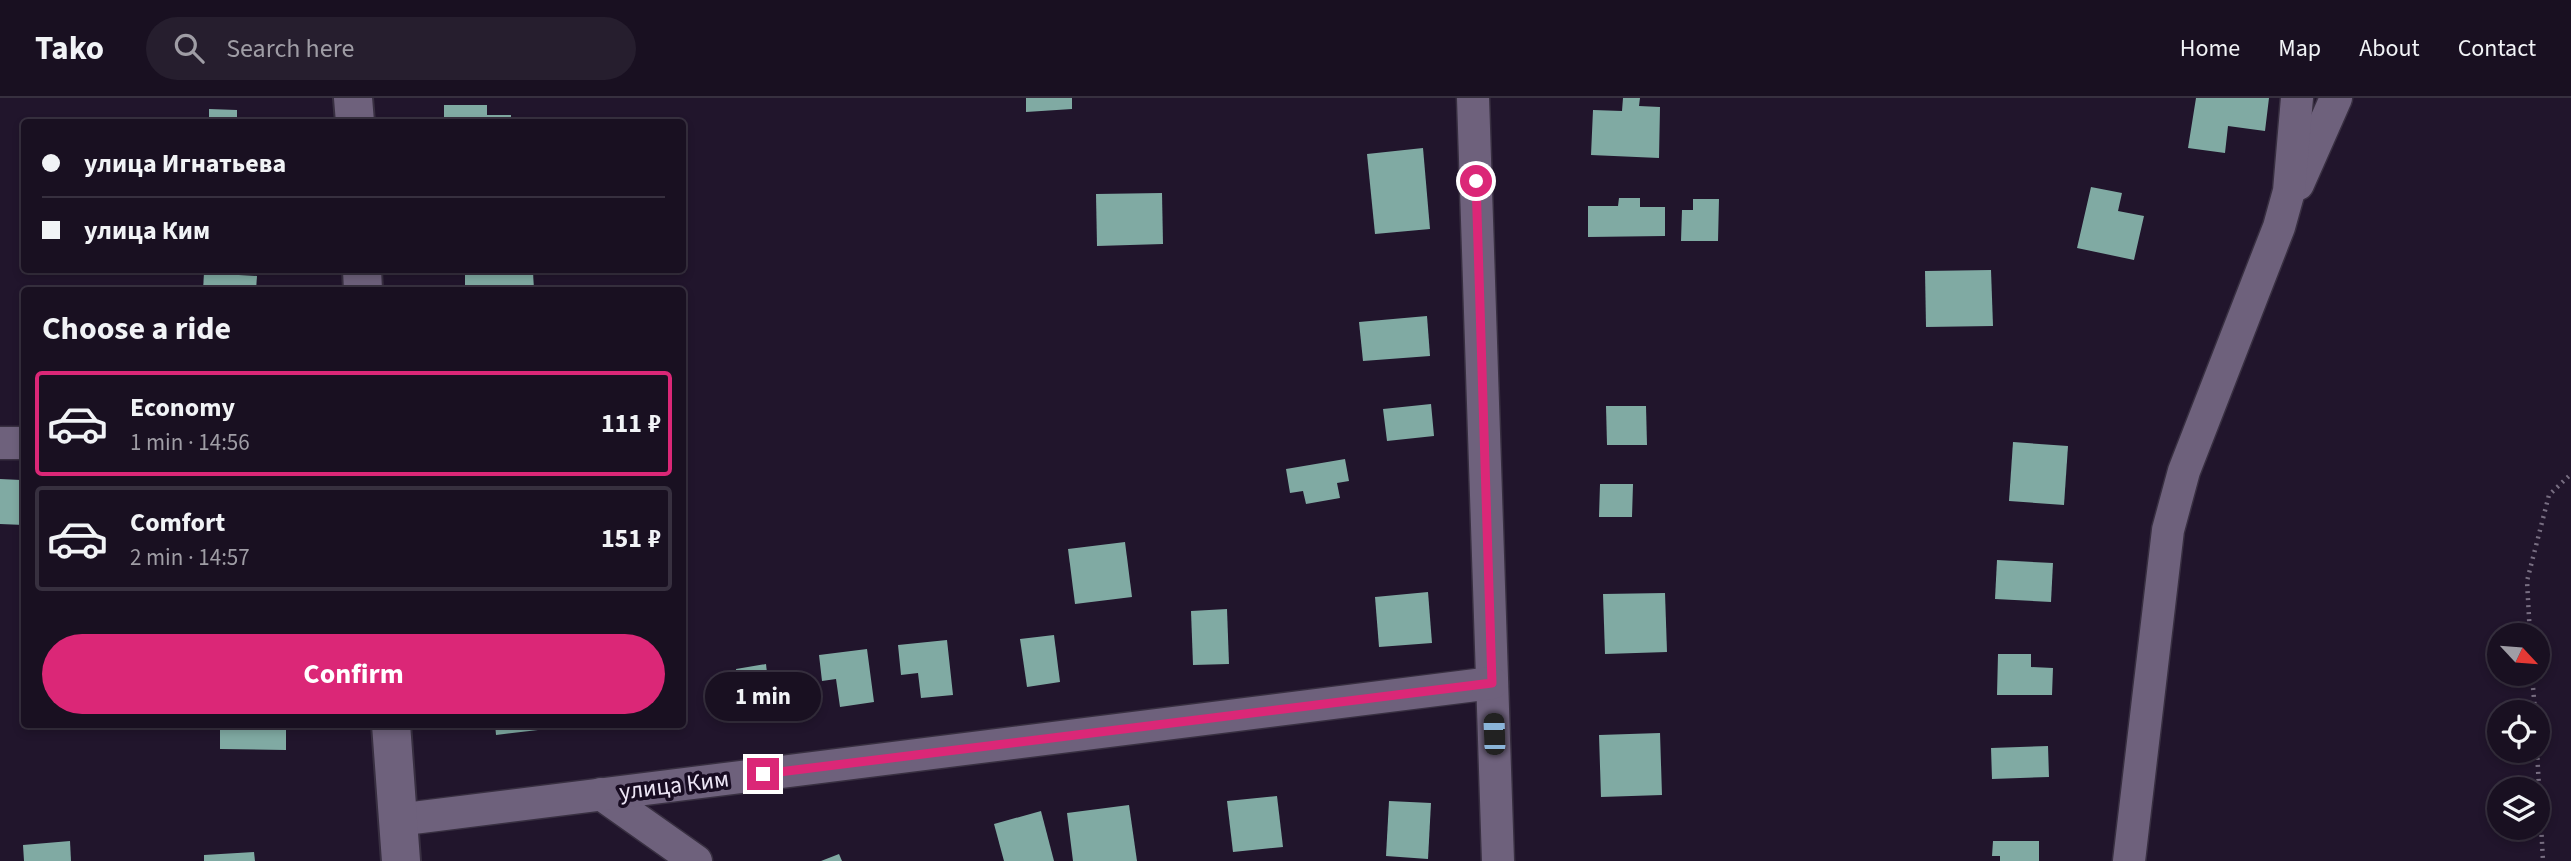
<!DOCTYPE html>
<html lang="en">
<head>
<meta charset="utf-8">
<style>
	body { margin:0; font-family:"Source Sans 3",sans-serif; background:#261e2e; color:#f1f3f6; height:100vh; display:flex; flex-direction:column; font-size:26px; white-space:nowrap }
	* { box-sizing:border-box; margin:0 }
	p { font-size:23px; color:#9f9da5 }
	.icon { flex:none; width:38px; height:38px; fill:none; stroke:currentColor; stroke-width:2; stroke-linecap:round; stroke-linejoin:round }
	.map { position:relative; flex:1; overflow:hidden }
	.panel { position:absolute; left:21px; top:189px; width:665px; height:441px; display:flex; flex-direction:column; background:#191021; border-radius:7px; box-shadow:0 4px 10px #0003,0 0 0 2px #37303f }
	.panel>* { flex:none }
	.hud { position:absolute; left:21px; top:21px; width:665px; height:154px; border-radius:7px; box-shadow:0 4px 10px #0003,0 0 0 2px #37303f; display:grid; align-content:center; height:154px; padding:0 21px; background:#191021 }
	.needle { width:46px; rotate:116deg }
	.fabs { position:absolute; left:2487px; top:525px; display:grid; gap:14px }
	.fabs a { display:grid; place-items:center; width:63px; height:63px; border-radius:50%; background:#191021; box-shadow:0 4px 10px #0003,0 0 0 2px #37303f; font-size:35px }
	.end { position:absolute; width:32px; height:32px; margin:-16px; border:9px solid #db2777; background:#fff; box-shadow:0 0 0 4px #fff }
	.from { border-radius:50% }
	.bubble { position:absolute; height:49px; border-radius:24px; background:#191021; box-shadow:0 4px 10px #0003,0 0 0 2px #37303f; font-size:23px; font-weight:700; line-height:49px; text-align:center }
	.car { position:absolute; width:21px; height:42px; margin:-21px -10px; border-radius:9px; box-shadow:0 0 5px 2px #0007; background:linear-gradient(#222 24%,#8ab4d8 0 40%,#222 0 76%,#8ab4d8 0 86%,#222 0) }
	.hud b { display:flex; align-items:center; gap:24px; height:66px; font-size:26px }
	.hud b+b { border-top:2px solid #37303f }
	.hud i { width:18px; height:18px; background:#f1f3f6 }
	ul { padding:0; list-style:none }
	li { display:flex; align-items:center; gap:21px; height:105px; margin:0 14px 10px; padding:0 7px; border:4px solid #37303f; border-radius:7px }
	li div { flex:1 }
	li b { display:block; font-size:26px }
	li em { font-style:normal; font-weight:700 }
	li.selected { border-color:#db2777 }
	li>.icon { width:63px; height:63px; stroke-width:1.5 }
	h2 { padding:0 21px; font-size:32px; line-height:84px }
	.button { display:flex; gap:14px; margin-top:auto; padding:14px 21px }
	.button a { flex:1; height:80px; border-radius:42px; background:#db2777; color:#fff; font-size:28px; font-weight:700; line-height:80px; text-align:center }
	header { display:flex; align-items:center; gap:42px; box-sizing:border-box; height:98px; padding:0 35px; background:#191021; border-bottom:2px solid #37303f }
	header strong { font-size:33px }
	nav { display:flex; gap:38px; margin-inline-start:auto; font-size:24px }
	.search { width:490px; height:63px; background:#261e2e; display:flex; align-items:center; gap:18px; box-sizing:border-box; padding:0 24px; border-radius:38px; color:#9f9da5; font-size:26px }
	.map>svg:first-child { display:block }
</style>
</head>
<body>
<header>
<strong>Tako</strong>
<div class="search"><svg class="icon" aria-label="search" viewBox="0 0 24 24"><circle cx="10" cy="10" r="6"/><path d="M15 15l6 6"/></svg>Search here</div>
<nav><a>Home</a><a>Map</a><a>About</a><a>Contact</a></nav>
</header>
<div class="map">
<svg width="2571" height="763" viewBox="0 0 2571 763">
	<rect width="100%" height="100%" fill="#21152c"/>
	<!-- building -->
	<g fill="#80aaa3">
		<polygon points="1026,0 1072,0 1072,11 1026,14"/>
		<polygon points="1623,0 1640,0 1639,8 1660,9 1659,60 1591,57 1593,12 1622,13"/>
		<polygon points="2196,0 2269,0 2265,33 2228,28 2225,55 2188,50"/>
		<polygon points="444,7 487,7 487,17 511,17 511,24 444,24"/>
		<polygon points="209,11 237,12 237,24 209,24"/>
		<polygon points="1423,50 1430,131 1375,136 1367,56"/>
		<polygon points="2091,89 2122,95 2118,113 2144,118 2134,162 2077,150"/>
		<polygon points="1162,95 1163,146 1097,148 1096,96"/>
		<polygon points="1619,100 1640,100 1640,109 1665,109 1665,138 1588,139 1588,108 1618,108"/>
		<polygon points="1693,101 1719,101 1718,143 1681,143 1682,112 1693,112"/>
		<polygon points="1991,172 1993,228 1926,229 1925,173"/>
		<polygon points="533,174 534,192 465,192 465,177"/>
		<polygon points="204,175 257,178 256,192 203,192"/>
		<polygon points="1427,218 1430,258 1363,263 1359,224"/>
		<polygon points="1431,306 1434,338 1387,343 1383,311"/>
		<polygon points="1606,308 1646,308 1647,347 1607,347"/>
		<polygon points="2013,344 2068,348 2064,407 2009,403"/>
		<polygon points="1345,361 1349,383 1337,385 1340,400 1306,406 1303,393 1290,395 1286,371"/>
		<polygon points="0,381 21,382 20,408 24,408 24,427 0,426"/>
		<polygon points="1600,386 1633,386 1632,419 1599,419"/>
		<polygon points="1125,444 1132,499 1075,506 1068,451"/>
		<polygon points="1997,462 2053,465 2051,504 1995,501"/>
		<polygon points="1428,494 1432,545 1379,549 1375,499"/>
		<polygon points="1665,495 1667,554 1605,556 1603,496"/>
		<polygon points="1227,511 1229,566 1193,567 1191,513"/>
		<polygon points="1054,537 1060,584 1027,589 1020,541"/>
		<polygon points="947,542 953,597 921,600 918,575 901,577 898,547"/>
		<polygon points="867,551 874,604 840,609 836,581 822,583 819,557"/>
		<polygon points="1998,556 2031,556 2031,569 2053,570 2052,597 1997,597"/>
		<polygon points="766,566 771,610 742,615 736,571"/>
		<polygon points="220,626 286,626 286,652 220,651"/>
		<polygon points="495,626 537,626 538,632 496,637"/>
		<polygon points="1660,635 1662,697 1601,699 1599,637"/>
		<polygon points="2048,648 2049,679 1992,681 1991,650"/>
		<polygon points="1277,698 1283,749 1233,754 1227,703"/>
		<polygon points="1389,703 1431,705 1428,761 1386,758"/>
		<polygon points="1129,707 1137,763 1073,763 1067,715"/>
		<polygon points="1041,713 1054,763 1004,763 994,726"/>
		<polygon points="70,743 71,763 24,763 23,747"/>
		<polygon points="1993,743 2039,743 2039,763 2000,763 2000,758 1992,758"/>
		<polygon points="254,754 255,763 204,763 204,757"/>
		<polygon points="839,756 842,763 821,763"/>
	</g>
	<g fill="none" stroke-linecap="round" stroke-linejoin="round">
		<defs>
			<g id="minor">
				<polyline points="1473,0 1498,763"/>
				<polyline points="2298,86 2336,0"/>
				<polyline points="0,345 24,345"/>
				<polyline points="601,696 696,763"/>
				<polyline points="397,722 1492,585"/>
				<polyline points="2129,763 2168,432 2184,373 2279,129 2289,93 2297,0"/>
			</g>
			<g id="tertiary">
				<polyline points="353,0 355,24"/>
				<polyline points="362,172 363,192"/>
				<polyline points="391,626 401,763"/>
			</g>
		</defs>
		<!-- minor casing -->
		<use href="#minor" stroke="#382f41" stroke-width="35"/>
		<!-- tertiary casing -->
		<use href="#tertiary" stroke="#382f41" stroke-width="42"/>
		<!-- path -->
		<g stroke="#786e82" stroke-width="4.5" stroke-dasharray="2 5" stroke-linecap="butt">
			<polyline points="2530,537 2527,483 2549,397 2571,376"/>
			<polyline points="2532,576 2535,614"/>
			<polyline points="2537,653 2543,763"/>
		</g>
		<!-- minor -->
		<use href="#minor" stroke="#6e617c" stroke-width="32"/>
		<!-- tertiary -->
		<use href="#tertiary" stroke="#6e617c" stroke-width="38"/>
	</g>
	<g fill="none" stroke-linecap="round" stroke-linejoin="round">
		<!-- route -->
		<polyline stroke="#db2777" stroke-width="9" points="763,676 1492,585 1476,83"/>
	</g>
	<g text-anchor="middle" stroke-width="7" stroke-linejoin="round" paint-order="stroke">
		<!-- street labels -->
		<g font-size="24" fill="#ece5f5" stroke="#180c22">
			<text transform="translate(674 687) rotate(-7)" y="8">улица Ким</text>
		</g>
	</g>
</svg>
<div class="fabs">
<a><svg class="needle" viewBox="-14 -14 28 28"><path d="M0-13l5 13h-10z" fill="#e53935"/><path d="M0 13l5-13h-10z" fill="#9f9da5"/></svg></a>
<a><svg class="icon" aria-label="locate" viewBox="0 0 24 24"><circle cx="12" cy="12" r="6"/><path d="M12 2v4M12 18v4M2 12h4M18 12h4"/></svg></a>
<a><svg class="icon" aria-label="layers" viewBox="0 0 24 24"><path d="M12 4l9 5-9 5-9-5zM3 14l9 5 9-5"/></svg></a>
</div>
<i class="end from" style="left:1476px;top:83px"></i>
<i class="end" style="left:763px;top:676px"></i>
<div class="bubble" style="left:705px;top:574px;width:116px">1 min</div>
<i class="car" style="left:1494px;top:636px;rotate:358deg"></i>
<div class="hud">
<b><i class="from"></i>улица Игнатьева</b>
<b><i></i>улица Ким</b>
</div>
<section class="panel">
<h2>Choose a ride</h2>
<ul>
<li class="selected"><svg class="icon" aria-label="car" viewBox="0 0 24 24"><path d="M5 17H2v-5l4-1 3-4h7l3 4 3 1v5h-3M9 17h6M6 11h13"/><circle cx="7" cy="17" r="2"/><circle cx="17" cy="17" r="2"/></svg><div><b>Economy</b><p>1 min · 14:56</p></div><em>111 ₽</em></li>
<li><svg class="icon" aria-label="car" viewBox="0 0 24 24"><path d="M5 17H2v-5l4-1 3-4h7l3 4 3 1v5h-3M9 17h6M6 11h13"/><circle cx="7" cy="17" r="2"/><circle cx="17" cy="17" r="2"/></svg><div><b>Comfort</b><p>2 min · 14:57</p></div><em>151 ₽</em></li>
</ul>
<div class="button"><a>Confirm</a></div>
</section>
</div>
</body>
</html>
